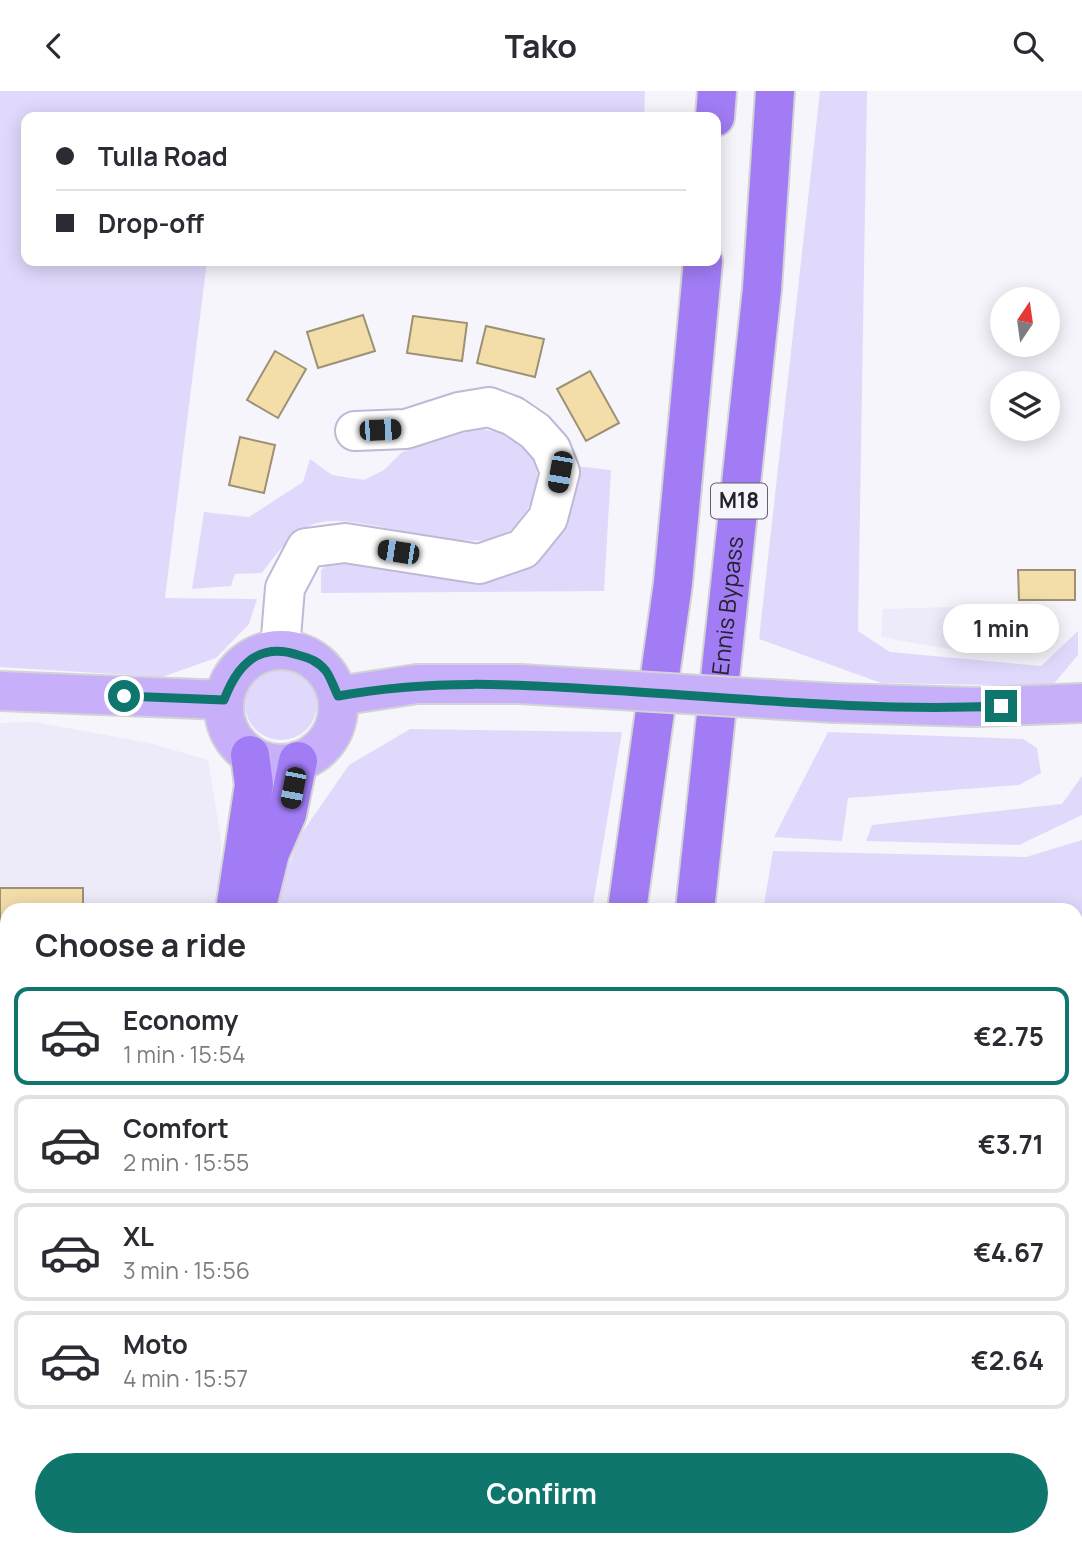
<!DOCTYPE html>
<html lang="en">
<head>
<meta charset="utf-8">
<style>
	body { margin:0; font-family:Manrope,sans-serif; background:#f2f2f3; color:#2b2b33; height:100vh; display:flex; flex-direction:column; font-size:26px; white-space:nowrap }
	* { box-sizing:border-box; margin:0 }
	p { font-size:23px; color:#7c7c81 }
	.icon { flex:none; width:38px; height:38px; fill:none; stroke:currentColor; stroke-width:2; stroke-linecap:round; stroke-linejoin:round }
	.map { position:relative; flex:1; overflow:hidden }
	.side { position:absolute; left:0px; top:812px; width:1083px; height:644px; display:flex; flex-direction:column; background:#fff; border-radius:21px 21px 0 0; box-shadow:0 4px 18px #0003 }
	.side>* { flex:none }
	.guide { position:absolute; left:21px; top:21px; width:700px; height:154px; border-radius:14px; box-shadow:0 4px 18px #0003; display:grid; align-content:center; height:154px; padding:0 35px; background:#fff }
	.needle { width:46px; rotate:13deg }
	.tools { position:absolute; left:990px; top:196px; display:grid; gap:14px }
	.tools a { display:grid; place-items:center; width:70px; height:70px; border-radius:50%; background:#fff; box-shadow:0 4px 18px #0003; font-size:35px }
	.end { position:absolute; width:32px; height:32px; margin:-16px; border:9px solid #0f766e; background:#fff; box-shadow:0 0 0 4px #fff }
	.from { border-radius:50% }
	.bubble { position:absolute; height:49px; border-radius:24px; background:#fff; box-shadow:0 4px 18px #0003; font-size:23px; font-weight:700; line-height:49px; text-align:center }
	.car { position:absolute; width:21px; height:42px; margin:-21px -10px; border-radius:9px; box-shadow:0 0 5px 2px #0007; background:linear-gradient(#222 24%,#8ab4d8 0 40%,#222 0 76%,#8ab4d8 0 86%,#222 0) }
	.guide b { display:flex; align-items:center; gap:24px; height:66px; font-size:26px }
	.guide b+b { border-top:2px solid #e1e1e2 }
	.guide i { width:18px; height:18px; background:#2b2b33 }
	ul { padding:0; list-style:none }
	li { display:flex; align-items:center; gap:21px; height:98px; margin:0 14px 10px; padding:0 21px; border:4px solid #e1e1e2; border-radius:14px }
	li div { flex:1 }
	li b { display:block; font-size:26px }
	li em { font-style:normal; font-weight:700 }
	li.current { border-color:#0f766e }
	li>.icon { width:63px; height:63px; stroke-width:1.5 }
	h2 { padding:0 35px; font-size:32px; line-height:84px }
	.primary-button { display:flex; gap:14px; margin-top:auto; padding:14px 35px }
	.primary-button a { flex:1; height:80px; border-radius:42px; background:#0f766e; color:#fff; font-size:28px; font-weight:700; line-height:80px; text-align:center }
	header { display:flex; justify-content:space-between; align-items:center; height:91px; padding:0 35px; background:#fff; font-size:32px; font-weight:700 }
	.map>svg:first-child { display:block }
</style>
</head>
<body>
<header><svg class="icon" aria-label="back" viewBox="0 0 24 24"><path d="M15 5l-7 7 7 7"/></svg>Tako<svg class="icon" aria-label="search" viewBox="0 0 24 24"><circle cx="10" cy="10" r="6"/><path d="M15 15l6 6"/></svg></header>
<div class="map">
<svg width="1082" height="1456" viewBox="0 0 1082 1456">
	<rect width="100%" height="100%" fill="#f6f5fb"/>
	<!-- built -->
	<g fill="#edeaf9">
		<polygon points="986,515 985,557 948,558 881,546 883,518"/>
		<polygon points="34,631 149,652 208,669 221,749 220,819 7,819 7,1333 0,1331 0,632"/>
	</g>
	<!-- green -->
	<g fill="#e1d9fc">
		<polygon points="0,0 645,0 644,26 26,26 26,170 207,170 165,507 257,508 249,533 216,567 162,586 0,576"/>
		<polygon points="820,0 867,0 858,540 890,561 1041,575 1078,540 1078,564 1052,595 881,592 759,548"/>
		<path d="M 479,337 C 494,341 517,344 528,356 C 537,368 541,395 534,407 C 527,419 517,438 504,444 C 467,463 375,428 331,430 C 298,431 280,458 262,482 L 235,483 L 231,495 L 192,498 L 204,421 L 249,426 L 303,391 L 310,368 L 332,384 L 364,389 L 384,379 L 402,361 Z"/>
		<path d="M 574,375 L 611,379 L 604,500 L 321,502 L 321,479 L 338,465 L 540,464 C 571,431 569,418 574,375 Z"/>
		<circle cx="281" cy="613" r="36"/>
		<polygon points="410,638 622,641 592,819 280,819 276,811 299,746 349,674"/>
		<polygon points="828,641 1023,648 1037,657 1041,682 1019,694 848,707 842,750 774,746"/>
		<polygon points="1082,685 1082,724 1019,754 866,750 872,734 1062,713"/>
		<polygon points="1082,749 1082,1456 936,1456 936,1449 1076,1449 1076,819 763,819 773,760 1026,766"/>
		<polygon points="0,1331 7,1333 7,1449 437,1449 438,1456 0,1456"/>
		<polygon points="653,1449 787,1449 787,1456 651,1456"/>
	</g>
	<!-- building -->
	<g fill="#f3dea9" stroke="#9c9174" stroke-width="2">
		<polygon points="363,224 375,260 318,277 307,241"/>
		<polygon points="413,225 467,232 462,270 407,262"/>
		<polygon points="486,235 544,248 535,286 477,272"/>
		<polygon points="275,260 306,278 278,327 247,309"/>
		<polygon points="590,280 619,332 586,350 557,298"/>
		<polygon points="240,346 275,354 264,402 229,394"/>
		<polygon points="1018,479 1075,479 1075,509 1019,509"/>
		<polygon points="0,797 83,797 83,819 7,819 7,858 0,858"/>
	</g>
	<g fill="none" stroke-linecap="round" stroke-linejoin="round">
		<defs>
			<polyline id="minor" points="280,558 285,497 306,457 345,452 479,473 523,458 548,427 560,381 551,358 535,340 513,325 489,316 459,321 406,338 355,340"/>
			<g id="major">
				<circle cx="281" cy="616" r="57"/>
				<polyline points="0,600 224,609"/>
				<polyline points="338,605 417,593 520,593"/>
				<polyline points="835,612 975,616 1082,612"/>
			</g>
			<g id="highway">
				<polyline points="715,26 717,0"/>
				<polyline points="235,819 254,694 250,664"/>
				<polyline points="256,819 270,762 287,723 298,670"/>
				<polyline points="627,819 673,492 703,170"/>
				<path id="s1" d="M 695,819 L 762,198 L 775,0"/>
				<polyline points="530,1456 531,1449"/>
				<polyline points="584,1456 586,1449"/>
			</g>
		</defs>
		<!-- minor casing -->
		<use href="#minor" stroke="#bfb8d6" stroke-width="42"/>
		<!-- major casing -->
		<use href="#major" stroke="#d3d3d5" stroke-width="42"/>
		<!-- highway casing -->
		<use href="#highway" stroke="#d3d3d5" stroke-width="42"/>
		<!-- minor -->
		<use href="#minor" stroke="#fff" stroke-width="38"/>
		<!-- major -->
		<use href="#major" stroke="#c7b0f9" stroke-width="38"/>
		<!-- highway -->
		<use href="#highway" stroke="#a17cf5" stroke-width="38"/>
		<defs>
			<polyline id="major-bridge" points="520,593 835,612"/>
		</defs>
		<!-- major-bridge casing -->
		<use href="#major-bridge" stroke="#d3d3d5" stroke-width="42" stroke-linecap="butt"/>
		<!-- major-bridge -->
		<use href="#major-bridge" stroke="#c7b0f9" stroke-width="38"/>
	</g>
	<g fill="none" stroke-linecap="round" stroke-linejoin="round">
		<!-- route -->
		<path stroke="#0f766e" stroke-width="9" d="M 124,605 L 224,609 C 237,574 258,551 298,564 C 309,567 318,570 326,580 C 331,587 334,597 338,605 C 431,588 514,593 608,599 C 738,607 870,621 1001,615"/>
	</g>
	<g text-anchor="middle" stroke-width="5" stroke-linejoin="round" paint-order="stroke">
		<!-- shield labels -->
		<rect fill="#f6f5fb" stroke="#63616b" stroke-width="2" x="711" y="392.5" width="56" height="35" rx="5"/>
		<g font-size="21" font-weight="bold" fill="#24222d">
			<text x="739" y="417">M18</text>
		</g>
		<!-- street labels -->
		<g font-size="23" fill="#24222d" stroke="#f6f5fb">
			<text dy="8" stroke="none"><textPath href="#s1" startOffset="306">Ennis Bypass</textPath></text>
		</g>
	</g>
</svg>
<div class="tools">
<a><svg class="needle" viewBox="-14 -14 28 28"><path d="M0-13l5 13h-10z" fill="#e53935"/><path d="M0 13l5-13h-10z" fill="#7c7c81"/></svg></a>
<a><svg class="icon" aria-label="layers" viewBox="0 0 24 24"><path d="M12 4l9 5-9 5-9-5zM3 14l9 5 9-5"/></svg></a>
</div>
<i class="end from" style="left:124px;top:605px"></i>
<i class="end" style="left:1001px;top:615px"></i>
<div class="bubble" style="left:943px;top:513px;width:116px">1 min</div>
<i class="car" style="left:380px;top:339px;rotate:88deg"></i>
<i class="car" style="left:560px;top:381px;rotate:190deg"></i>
<i class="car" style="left:398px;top:461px;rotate:279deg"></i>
<i class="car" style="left:293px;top:697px;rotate:191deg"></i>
<div class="guide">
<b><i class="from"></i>Tulla Road</b>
<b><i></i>Drop-off</b>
</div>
<section class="side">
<h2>Choose a ride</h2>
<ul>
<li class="current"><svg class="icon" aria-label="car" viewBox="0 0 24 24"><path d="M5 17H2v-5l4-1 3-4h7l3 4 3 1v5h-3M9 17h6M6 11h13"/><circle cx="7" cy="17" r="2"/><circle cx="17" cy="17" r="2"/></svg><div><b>Economy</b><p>1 min · 15:54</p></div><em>€2.75</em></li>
<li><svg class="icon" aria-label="car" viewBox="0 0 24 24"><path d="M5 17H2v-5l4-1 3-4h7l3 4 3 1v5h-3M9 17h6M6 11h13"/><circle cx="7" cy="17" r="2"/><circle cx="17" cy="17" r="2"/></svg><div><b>Comfort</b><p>2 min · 15:55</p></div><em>€3.71</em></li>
<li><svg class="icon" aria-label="car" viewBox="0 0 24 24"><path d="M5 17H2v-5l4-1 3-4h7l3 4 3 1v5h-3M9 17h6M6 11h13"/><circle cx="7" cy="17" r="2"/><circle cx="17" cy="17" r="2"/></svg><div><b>XL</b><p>3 min · 15:56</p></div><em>€4.67</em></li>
<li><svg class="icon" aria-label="car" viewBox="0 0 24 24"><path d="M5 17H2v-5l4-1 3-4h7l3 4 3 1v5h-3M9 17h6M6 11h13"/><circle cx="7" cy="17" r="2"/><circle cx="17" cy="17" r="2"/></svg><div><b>Moto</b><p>4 min · 15:57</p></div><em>€2.64</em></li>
</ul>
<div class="primary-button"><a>Confirm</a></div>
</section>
</div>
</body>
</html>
